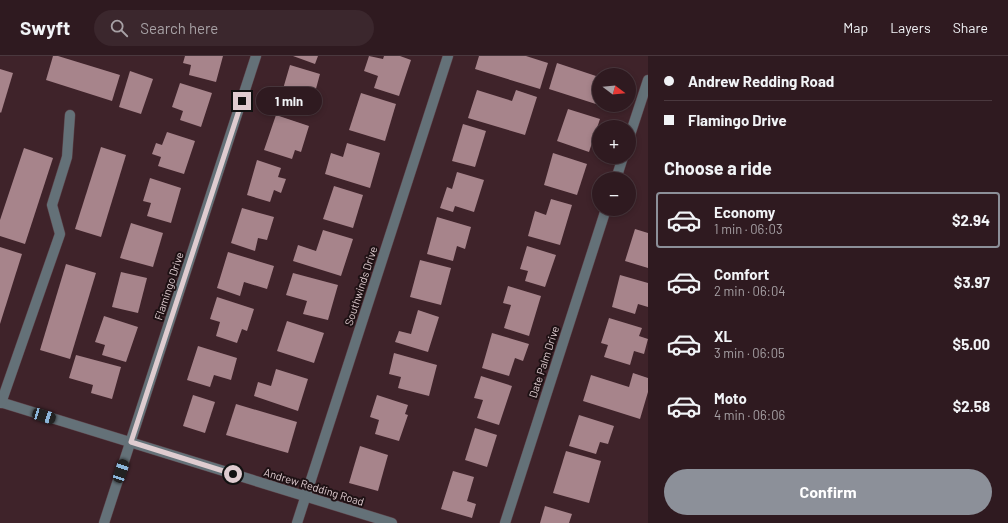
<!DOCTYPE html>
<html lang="en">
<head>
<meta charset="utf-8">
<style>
	body { margin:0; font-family:Barlow,sans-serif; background:#3b272d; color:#f1f3f6; height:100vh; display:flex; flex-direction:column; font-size:15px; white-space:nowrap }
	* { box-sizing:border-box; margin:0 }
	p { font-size:13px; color:#a7a1a5 }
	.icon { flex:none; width:22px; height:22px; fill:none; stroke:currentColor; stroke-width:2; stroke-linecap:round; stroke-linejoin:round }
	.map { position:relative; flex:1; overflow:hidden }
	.drawer { display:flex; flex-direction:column; background:#2f1a20; width:360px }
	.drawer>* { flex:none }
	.guide { display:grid; align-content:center; height:88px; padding:0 16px; background:#2f1a20 }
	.needle { width:26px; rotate:106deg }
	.tools { position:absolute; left:592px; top:12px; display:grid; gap:8px }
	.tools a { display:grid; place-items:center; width:44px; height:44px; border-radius:50%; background:#2f1a20; box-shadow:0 2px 6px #0003,0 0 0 1px #4a383e; font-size:20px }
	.end { position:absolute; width:18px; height:18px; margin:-9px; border:5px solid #dfccd0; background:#111; box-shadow:0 0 0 2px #111 }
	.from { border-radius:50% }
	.bubble { position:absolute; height:28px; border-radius:14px; background:#2f1a20; box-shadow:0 2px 6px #0003,0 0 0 1px #4a383e; font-size:13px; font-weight:700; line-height:28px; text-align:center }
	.car { position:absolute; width:12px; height:24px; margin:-12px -6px; border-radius:5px; box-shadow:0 0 3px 1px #0007; background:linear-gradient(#222 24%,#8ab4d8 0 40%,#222 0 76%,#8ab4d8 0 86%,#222 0) }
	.guide b { display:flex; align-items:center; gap:14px; height:38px; font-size:15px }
	.guide b+b { border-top:1px solid #4a383e }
	.guide i { width:10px; height:10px; background:#f1f3f6 }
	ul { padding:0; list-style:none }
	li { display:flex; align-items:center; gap:12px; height:56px; margin:0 8px 6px; padding:0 8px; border:2px solid transparent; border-radius:4px }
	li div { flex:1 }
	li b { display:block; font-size:15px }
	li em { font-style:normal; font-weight:700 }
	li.selected { border-color:#8c9099 }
	li>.icon { width:36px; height:36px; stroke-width:1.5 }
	h2 { padding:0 16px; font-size:18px; line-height:48px }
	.primary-button { display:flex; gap:8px; margin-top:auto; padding:8px 16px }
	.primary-button a { flex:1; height:46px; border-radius:24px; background:#8c9099; color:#fff; font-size:16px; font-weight:700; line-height:46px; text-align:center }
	header { display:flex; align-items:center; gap:24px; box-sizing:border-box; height:56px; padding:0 20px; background:#2f1a20; border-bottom:1px solid #4a383e }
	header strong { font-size:19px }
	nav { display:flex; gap:22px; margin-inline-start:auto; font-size:14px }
	.search { width:280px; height:36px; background:#3b272d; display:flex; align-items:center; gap:10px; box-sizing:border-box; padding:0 14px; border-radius:22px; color:#a7a1a5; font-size:15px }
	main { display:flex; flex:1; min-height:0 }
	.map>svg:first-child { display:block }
</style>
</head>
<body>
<header>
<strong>Swyft</strong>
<div class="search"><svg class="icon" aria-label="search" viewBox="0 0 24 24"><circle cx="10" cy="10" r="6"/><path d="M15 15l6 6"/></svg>Search here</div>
<nav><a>Map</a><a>Layers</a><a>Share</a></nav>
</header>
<main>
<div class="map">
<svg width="648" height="467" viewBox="0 0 648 467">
	<rect width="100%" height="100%" fill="#3f232a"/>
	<!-- building -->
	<g fill="#a7848b">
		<polygon points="53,0 58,0 120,19 112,45 46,24"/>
		<polygon points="185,0 223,0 216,26 189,19 191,9 183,7"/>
		<polygon points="293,0 318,0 315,8"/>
		<polygon points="369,0 383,3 384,0 400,0 411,4 399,40 374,32 378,20 364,15"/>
		<polygon points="479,0 526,0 548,7 540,33 475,13"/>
		<polygon points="557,7 599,21 599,49 549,33"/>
		<polygon points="290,9 320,18 314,40 306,38 301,57 278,50"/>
		<polygon points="0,13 13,17 1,57 0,56"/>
		<polygon points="130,15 153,23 141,58 119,51"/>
		<polygon points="180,27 212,37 201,71 180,64 183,55 172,51"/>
		<polygon points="477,34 512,45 516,34 537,41 525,79 468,62"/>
		<polygon points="361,37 396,48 385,85 349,74"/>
		<polygon points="568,53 600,63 589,96 557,85"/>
		<polygon points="276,59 309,70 301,96 295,94 292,103 264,94"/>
		<polygon points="463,68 486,75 475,111 452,105"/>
		<polygon points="167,76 195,85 184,118 158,110 161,101 152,98 156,87 162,89"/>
		<polygon points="347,87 380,97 370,132 325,118 331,97 343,101"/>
		<polygon points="101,91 126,99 101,181 75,173"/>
		<polygon points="24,92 53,102 25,188 0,180 0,164"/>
		<polygon points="553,97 587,108 577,139 544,129"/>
		<polygon points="257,104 281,112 278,121 286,123 281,137 274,134 270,146 247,139"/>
		<polygon points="457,116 484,124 474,156 455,150 453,156 440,152 447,131 452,133"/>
		<polygon points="150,122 181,132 171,167 147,160 151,147 143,145"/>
		<polygon points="334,130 363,139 353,172 323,163"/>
		<polygon points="551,143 572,149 560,189 528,180 535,155 546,159"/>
		<polygon points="242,152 274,161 267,184 258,182 255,195 231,187"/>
		<polygon points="437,161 471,171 465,193 457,190 453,205 427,198"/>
		<polygon points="131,167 163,177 153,211 120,202"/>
		<polygon points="635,173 648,177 648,212 625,205"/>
		<polygon points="323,174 353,183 341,220 293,205 298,189 316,195"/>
		<polygon points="527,190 556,199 545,231 525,225 528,215 520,213"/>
		<polygon points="0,191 22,198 0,268"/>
		<polygon points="228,196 274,210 267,233 244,226 240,240 217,232"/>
		<polygon points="420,204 451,212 441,249 410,241"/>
		<polygon points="66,208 96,217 70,303 40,294"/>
		<polygon points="121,216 147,222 138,257 112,251"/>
		<polygon points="293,217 338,229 328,264 303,258 307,245 286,239"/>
		<polygon points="620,219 648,227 648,251 638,248 635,258 612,251"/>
		<polygon points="508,230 541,240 529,280 504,272 511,249 503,247"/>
		<polygon points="217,241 254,253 247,275 242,273 237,287 216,280 220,266 210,263"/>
		<polygon points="418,254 439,261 428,296 395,286 399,275 411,278"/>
		<polygon points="104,260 138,271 126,306 102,299 105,289 95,286"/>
		<polygon points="609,262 642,272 639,280 648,283 644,298 634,295 630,309 604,301 608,289 601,287"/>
		<polygon points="287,265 324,277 314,307 277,295"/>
		<polygon points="492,277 529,288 523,305 515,302 509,320 482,312"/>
		<polygon points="198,290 237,302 231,324 214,319 210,331 187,324"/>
		<polygon points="394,297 437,309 429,340 398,332 401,321 389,318"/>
		<polygon points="76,299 121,311 112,343 91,337 93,329 69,322"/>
		<polygon points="276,313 308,323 298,355 254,340 258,326 271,330"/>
		<polygon points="633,317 648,322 648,336 640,363 583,345 591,319 629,331"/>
		<polygon points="481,320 512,330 499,369 477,362 483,344 474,342"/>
		<polygon points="193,339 215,346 205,377 183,370"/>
		<polygon points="377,339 408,349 405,358 408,359 399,385 375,378 379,364 370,361"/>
		<polygon points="236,348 297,366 288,397 226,379"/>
		<polygon points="579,359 614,370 608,388 600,386 596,398 569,390"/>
		<polygon points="475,372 497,379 487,411 465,404"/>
		<polygon points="360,390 388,399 378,435 349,427"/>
		<polygon points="566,395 601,405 589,447 553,437"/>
		<polygon points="453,415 474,421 467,445 476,448 472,462 441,453"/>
		<polygon points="545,450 572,458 569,467 540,467"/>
	</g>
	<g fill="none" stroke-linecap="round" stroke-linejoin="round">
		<defs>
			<g id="minor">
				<polyline points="629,82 648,24"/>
				<polyline points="616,123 623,101"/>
				<polyline points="0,346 392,467"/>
				<polyline points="1,347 60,178 52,149 67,101 70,59"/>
				<polyline points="104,467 256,0"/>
				<polyline points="297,467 448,0"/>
				<polyline points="505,467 606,153"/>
			</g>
		</defs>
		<!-- minor casing -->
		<use href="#minor" stroke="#5c4148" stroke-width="11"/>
		<!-- minor -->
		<use href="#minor" stroke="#647178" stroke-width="10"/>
	</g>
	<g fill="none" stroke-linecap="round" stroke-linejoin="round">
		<!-- route -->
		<polyline stroke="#dfccd0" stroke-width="5" points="233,418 131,386 242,45"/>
	</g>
	<g text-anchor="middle" stroke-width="4" stroke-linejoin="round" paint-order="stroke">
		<!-- street labels -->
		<g font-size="11" fill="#dfccd0" stroke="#1e1114">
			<text transform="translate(169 230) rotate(-72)" y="4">Flamingo Drive</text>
			<text transform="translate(361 230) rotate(-72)" y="4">Southwinds Drive</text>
			<text transform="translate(544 306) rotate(-72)" y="4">Date Palm Drive</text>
			<text transform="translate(314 431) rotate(17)" y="4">Andrew Redding Road</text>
		</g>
	</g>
</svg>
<div class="tools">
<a><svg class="needle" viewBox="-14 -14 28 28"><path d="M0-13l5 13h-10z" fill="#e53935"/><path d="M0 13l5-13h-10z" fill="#a7a1a5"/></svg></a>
<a>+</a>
<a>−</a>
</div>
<i class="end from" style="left:233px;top:418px"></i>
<i class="end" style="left:242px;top:45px"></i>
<div class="bubble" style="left:256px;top:31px;width:66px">1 min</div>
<i class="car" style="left:44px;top:360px;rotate:107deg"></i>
<i class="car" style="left:121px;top:415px;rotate:18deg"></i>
</div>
<section class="drawer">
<div class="guide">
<b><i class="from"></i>Andrew Redding Road</b>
<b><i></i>Flamingo Drive</b>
</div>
<h2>Choose a ride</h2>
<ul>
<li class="selected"><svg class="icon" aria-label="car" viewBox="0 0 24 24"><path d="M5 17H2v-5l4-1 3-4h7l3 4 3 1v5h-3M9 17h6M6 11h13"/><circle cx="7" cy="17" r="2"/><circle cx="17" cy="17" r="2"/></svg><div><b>Economy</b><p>1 min · 06:03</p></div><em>$2.94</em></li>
<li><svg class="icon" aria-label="car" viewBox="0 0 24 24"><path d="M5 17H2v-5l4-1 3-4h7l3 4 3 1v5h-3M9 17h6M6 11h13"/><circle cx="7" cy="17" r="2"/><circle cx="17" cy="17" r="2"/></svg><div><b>Comfort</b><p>2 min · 06:04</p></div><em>$3.97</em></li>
<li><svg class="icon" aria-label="car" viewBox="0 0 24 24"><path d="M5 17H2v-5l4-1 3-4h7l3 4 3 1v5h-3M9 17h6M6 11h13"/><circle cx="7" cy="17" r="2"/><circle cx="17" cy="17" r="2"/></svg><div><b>XL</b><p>3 min · 06:05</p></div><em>$5.00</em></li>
<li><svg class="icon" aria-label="car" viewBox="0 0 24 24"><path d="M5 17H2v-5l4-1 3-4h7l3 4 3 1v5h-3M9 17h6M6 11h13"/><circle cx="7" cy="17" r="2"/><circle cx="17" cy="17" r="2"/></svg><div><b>Moto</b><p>4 min · 06:06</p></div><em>$2.58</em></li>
</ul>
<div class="primary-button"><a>Confirm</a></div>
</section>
</main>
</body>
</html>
